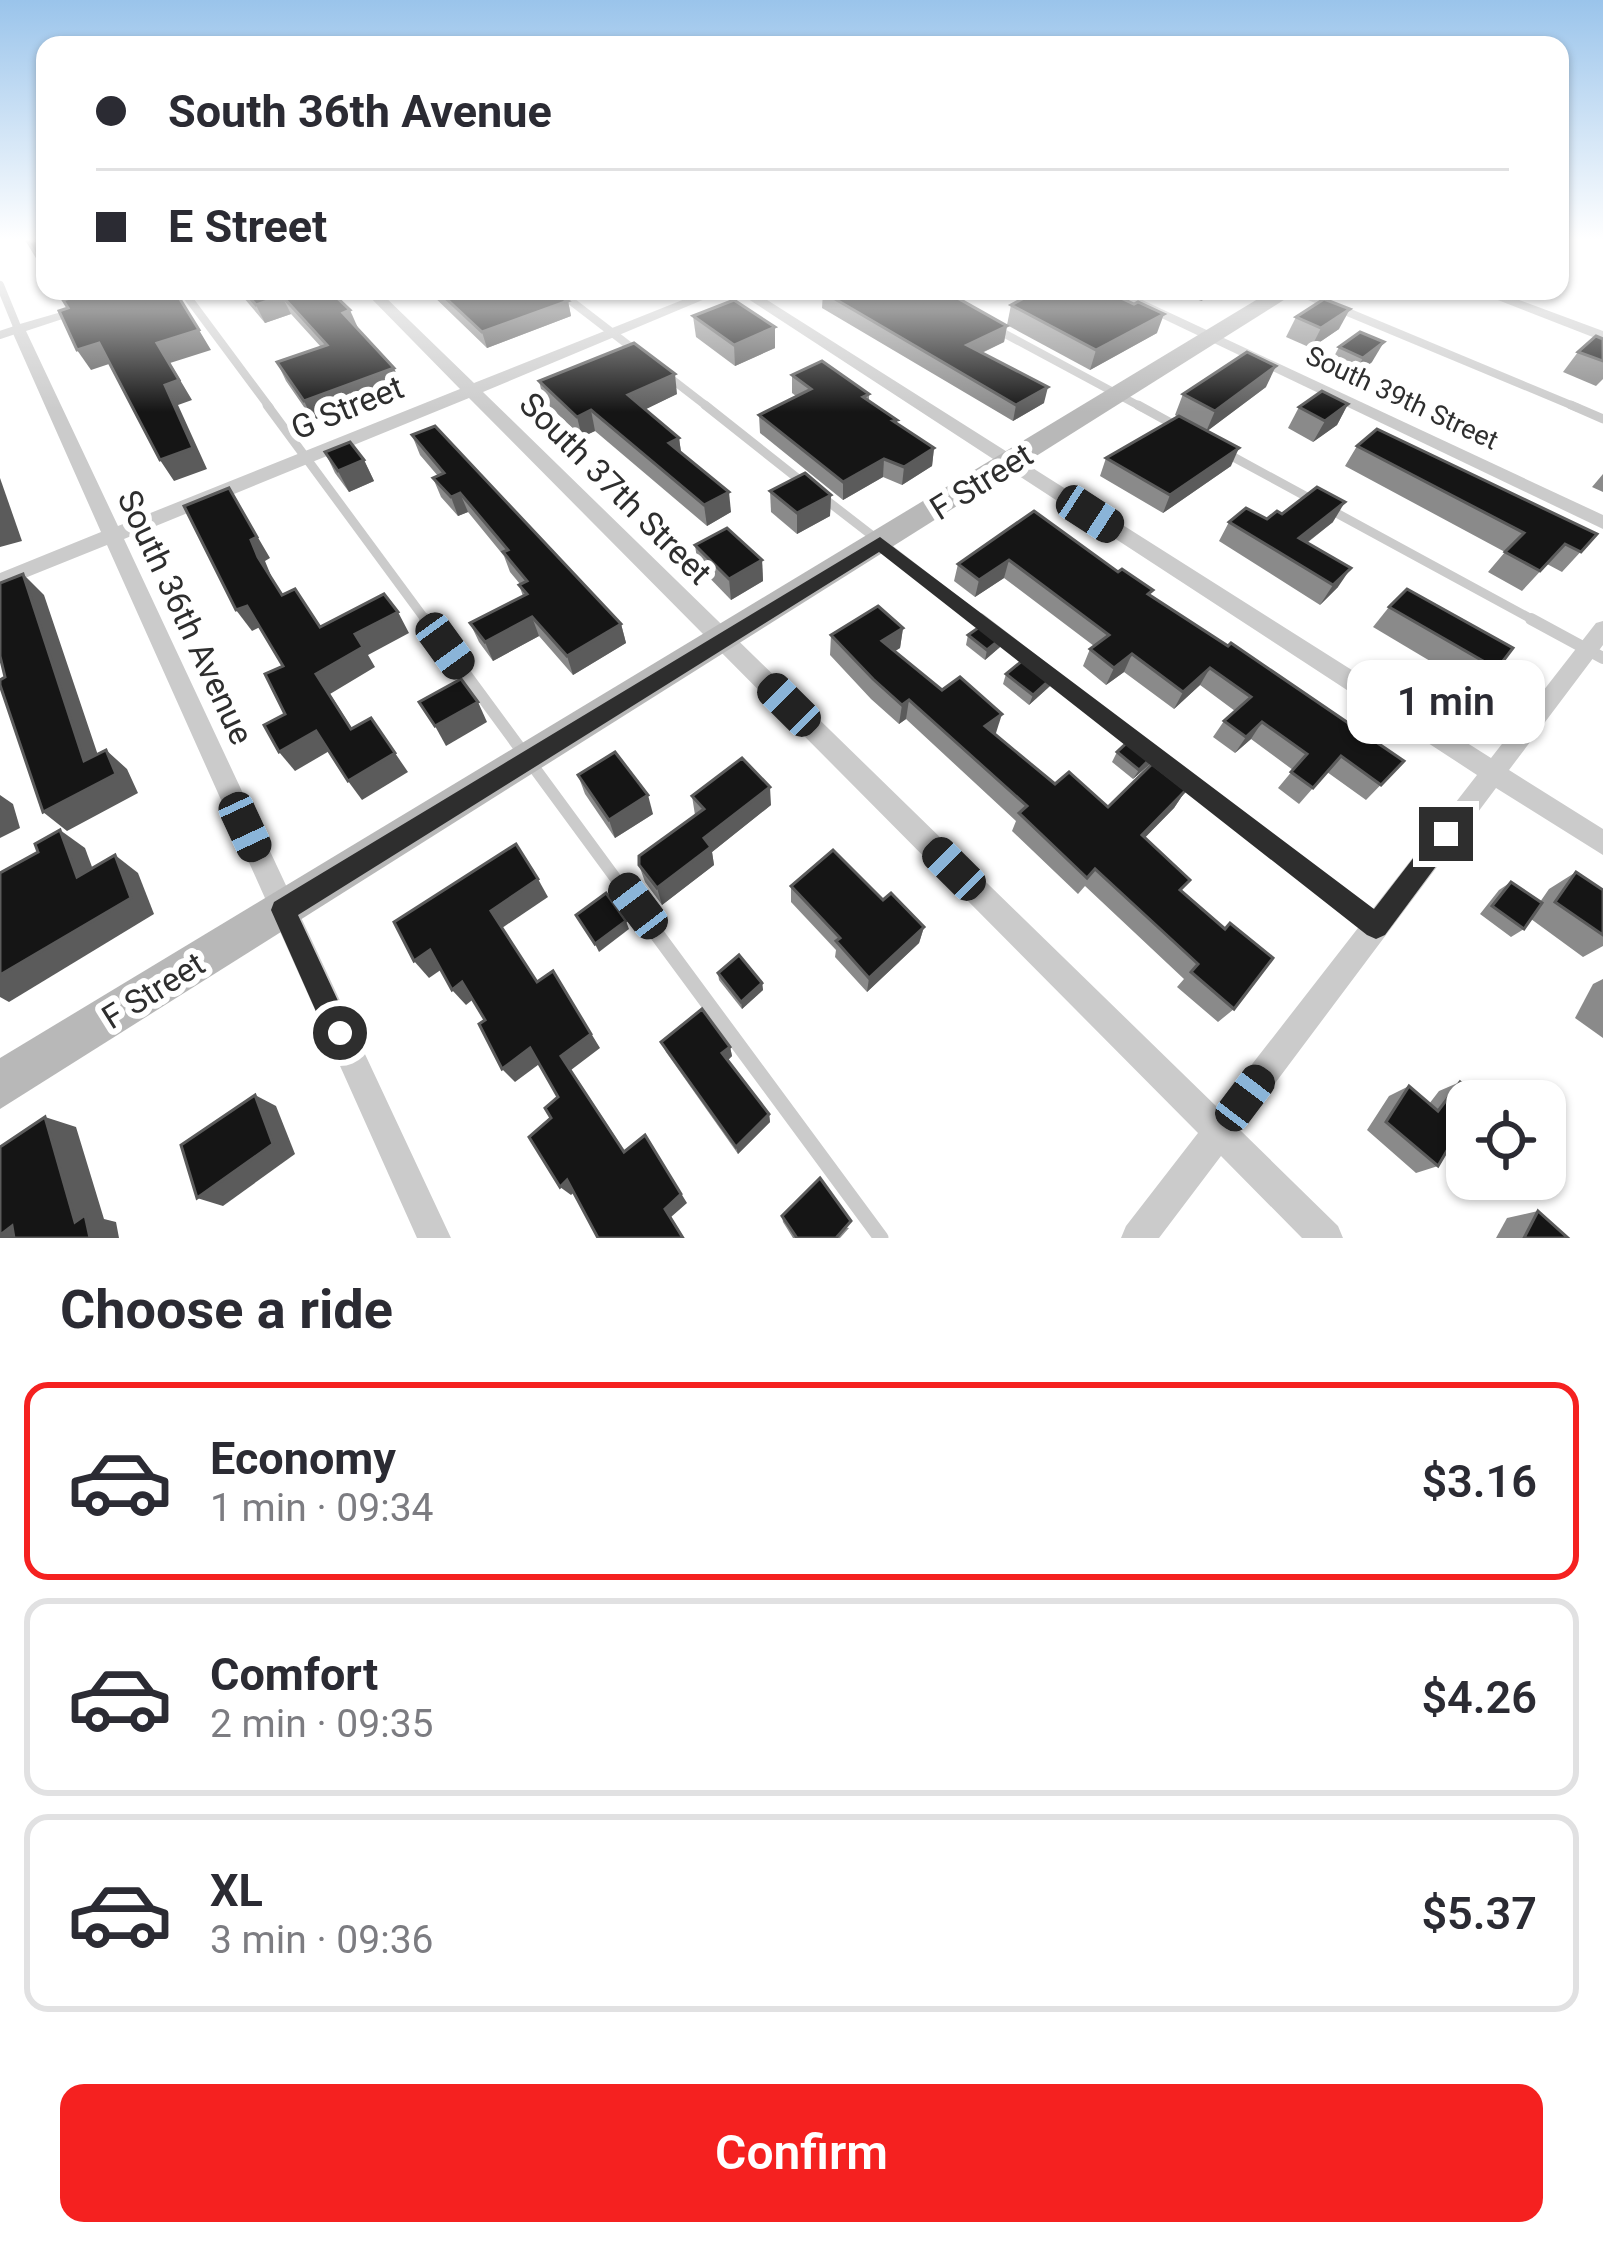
<!DOCTYPE html>
<html lang="en">
<head>
<meta charset="utf-8">
<style>
	body { margin:0; font-family:Roboto,sans-serif; background:#f7f7f7; color:#2b2b33; height:100vh; display:flex; flex-direction:column; font-size:45px; white-space:nowrap }
	* { box-sizing:border-box; margin:0 }
	p { font-size:39px; color:#7c7c81 }
	.icon { flex:none; width:66px; height:66px; fill:none; stroke:currentColor; stroke-width:2; stroke-linecap:round; stroke-linejoin:round }
	.map { position:relative; height:1238px; overflow:hidden }
	.side { display:flex; flex-direction:column; background:#fff; flex:1 }
	.side>* { flex:none }
	.top-card { position:absolute; left:36px; top:36px; width:1533px; height:264px; border-radius:24px; box-shadow:0 3px 9px #0004; display:grid; align-content:center; height:264px; padding:0 60px; background:#fff }
	.fabs { position:absolute; left:1446px; top:1080px; display:grid; gap:24px }
	.fabs a { display:grid; place-items:center; width:120px; height:120px; border-radius:24px; background:#fff; box-shadow:0 3px 9px #0004; font-size:60px }
	.end { position:absolute; width:54px; height:54px; margin:-27px; border:15px solid #2e2e2e; background:#fff; box-shadow:0 0 0 6px #fff }
	.from { border-radius:50% }
	.bubble { position:absolute; height:84px; border-radius:24px; background:#fff; box-shadow:0 3px 9px #0004; font-size:39px; font-weight:600; line-height:84px; text-align:center }
	.car { position:absolute; width:36px; height:72px; margin:-36px -18px; border-radius:15px; box-shadow:0 0 9px 3px #0007; background:linear-gradient(#222 24%,#8ab4d8 0 40%,#222 0 76%,#8ab4d8 0 86%,#222 0) }
	.top-card b { display:flex; align-items:center; gap:42px; height:114px; font-size:45px }
	.top-card b+b { border-top:3px solid #e1e1e2 }
	.top-card i { width:30px; height:30px; background:#2b2b33 }
	ul { padding:0; list-style:none }
	li { display:flex; align-items:center; gap:36px; height:198px; margin:0 24px 18px; padding:0 36px; border:6px solid #e1e1e2; border-radius:24px }
	li div { flex:1 }
	li b { display:block; font-size:45px }
	li em { font-style:normal; font-weight:600 }
	li.current { border-color:#f52120 }
	li>.icon { width:108px; height:108px; stroke-width:1.5 }
	h2 { padding:0 60px; font-size:54px; line-height:144px }
	.cta { display:flex; gap:24px; margin-top:auto; padding:24px 60px }
	.cta a { flex:1; height:138px; border-radius:24px; background:#f52120; color:#fff; font-size:48px; font-weight:600; line-height:138px; text-align:center }
	.map>svg:first-child { display:block }
</style>
</head>
<body>
<div class="map">
<svg width="1603" height="1238" viewBox="0 0 1603 1238">
	<rect width="100%" height="100%" fill="#fff"/>
	<g fill="none" stroke-linecap="round" stroke-linejoin="round">
		<!-- lane-far3 -->
		<g stroke="#cbcbcb" stroke-width="8">
			<polyline points="0,285 18,329 0,335"/>
			<polyline points="183,291 270,408"/>
			<polyline points="558,291 636,351"/>
			<polyline points="1297,291 1578,408"/>
			<polyline points="994,328 1143,408"/>
			<polyline points="665,374 709,408"/>
		</g>
		<!-- lane-far2 -->
		<g stroke="#cbcbcb" stroke-width="9">
			<polyline points="267,405 427,622"/>
			<polyline points="705,405 806,485"/>
			<polyline points="1138,405 1178,427"/>
			<polyline points="1571,405 1603,419"/>
			<polyline points="1226,453 1537,622"/>
			<polyline points="821,496 984,622"/>
		</g>
		<!-- lane-far1 -->
		<g stroke="#cbcbcb" stroke-width="12">
			<polyline points="425,619 627,894"/>
			<polyline points="980,619 1335,894"/>
			<polyline points="1531,619 1603,658"/>
		</g>
		<!-- lane -->
		<g stroke="#cbcbcb" stroke-width="15">
			<polyline points="625,891 881,1238"/>
			<polyline points="1331,891 1375,925"/>
		</g>
		<!-- street -->
		<g fill="#cbcbcb" fill-rule="evenodd">
			<polygon points="364,291 379,291 474,383 705,291 724,291 483,392 1218,1108 1477,775 736,291 753,291 1491,758 1596,623 1603,621 1603,645 1509,770 1603,829 1603,855 1496,788 1240,1130 1338,1226 1343,1238 1302,1238 1221,1156 1159,1238 1121,1238 1126,1226 1198,1133 469,398 124,539 451,1238 417,1238 107,545 0,588 0,573 101,532 11,329 13,326 89,304 96,308 26,331 118,526 460,389"/>
			<polygon points="1105,291 1123,291 1603,515 1603,529"/>
			<polygon points="1475,291 1495,291 1603,331 1603,341"/>
		</g>
		<!-- secondary -->
		<polygon fill="#b8b8b8" fill-rule="evenodd" points="1271,291 1298,291 0,1109 0,1058"/>
	</g>
	<!-- wall -->
	<g fill="#8a8a8a">
		<polygon points="238,291 330,291 402,386 313,420 286,381 277,362 321,347 291,314 265,323"/>
		<polygon points="428,291 558,291 559,296 568,301 571,316 487,348"/>
		<polygon points="826,291 967,291 955,297 1007,326 1004,342 982,353 1044,403 1013,421 822,308 823,292"/>
		<polygon points="1177,291 1219,291 1201,301"/>
		<polygon points="1011,305 1157,333 1090,370 1007,325"/>
		<polygon points="693,316 775,348 735,366 696,337"/>
		<polygon points="1296,317 1339,329 1311,348 1286,337"/>
		<polygon points="1603,339 1603,379 1596,386 1563,372 1578,352"/>
		<polygon points="1339,347 1372,362 1352,378 1328,368"/>
		<polygon points="792,375 869,394 869,400 896,424 934,448 932,466 902,485 883,477 843,500 760,433 759,415 796,396 792,393"/>
		<polygon points="539,381 677,394 645,409 679,438 681,452 731,512 707,526 595,431 582,437 544,401"/>
		<polygon points="1266,387 1207,431 1231,466 1163,513 1100,476 1106,458 1178,417 1175,415 1183,394"/>
		<polygon points="1348,404 1337,425 1313,442 1288,428 1299,407"/>
		<polygon points="412,435 621,624 626,643 573,675 539,636 493,661 479,642 470,623 523,596 519,585 520,584 510,572 504,556 468,512 458,516 441,497 433,478 438,476 420,455"/>
		<polygon points="1357,446 1597,534 1562,572 1547,564 1522,591 1488,572 1505,552 1345,466"/>
		<polygon points="325,452 364,460 374,481 349,492 335,473"/>
		<polygon points="1603,474 1603,492 1592,487"/>
		<polygon points="770,491 831,495 830,516 797,534 771,512"/>
		<polygon points="1034,511 1150,596 1404,761 1366,800 1327,772 1299,804 1278,788 1293,770 1251,739 1235,753 1213,737 1224,721 1235,711 1200,685 1174,709 1124,672 1106,685 1083,666 1090,649 1094,646 1004,578 975,597 954,581 958,564"/>
		<polygon points="1282,514 1333,522 1307,543 1338,587 1320,605 1219,541 1229,522 1267,519"/>
		<polygon points="695,545 762,560 763,581 731,600 698,566"/>
		<polygon points="1389,607 1497,669 1477,689 1373,627"/>
		<polygon points="903,628 900,648 894,651 996,733 995,734 1055,784 1108,807 1186,790 1174,808 1145,837 1190,880 1181,891 1234,1009 1218,1022 1177,987 1184,979 1085,886 1078,894 1012,831 1016,821 906,719 899,724 871,699 830,655 831,635"/>
		<polygon points="968,635 1003,637 1000,647 985,660 966,645"/>
		<polygon points="1006,674 1054,676 1050,686 1029,705 1003,684"/>
		<polygon points="1117,752 1150,764 1133,779 1112,762"/>
		<polygon points="578,775 653,814 615,838 585,794"/>
		<polygon points="692,796 771,805 712,852 714,865 662,905 645,882 639,865 695,815"/>
		<polygon points="1576,872 1603,890 1603,946 1583,957 1531,919 1524,929 1511,937 1480,914 1499,890 1511,882 1540,902 1549,889"/>
		<polygon points="791,886 883,900 924,927 919,943 867,992 835,957 836,950 791,902"/>
		<polygon points="718,973 762,983 763,990 742,1009 719,980"/>
		<polygon points="1603,979 1603,1038 1575,1018 1593,984"/>
		<polygon points="661,1042 730,1047 732,1056 728,1060 769,1114 770,1122 738,1154 666,1052"/>
		<polygon points="1460,1082 1467,1101 1467,1150 1454,1138 1438,1166 1416,1173 1367,1130 1389,1096 1409,1086 1429,1104 1439,1091"/>
		<polygon points="1538,1211 1568,1238 1496,1238 1507,1218"/>
		<polygon points="782,1216 849,1228 840,1238 793,1238 783,1222"/>
	</g>
	<!-- shaded-wall -->
	<g fill="#5b5b5b">
		<polygon points="57,291 116,291 68,306"/>
		<polygon points="552,291 558,291 560,304 568,301 571,316 487,348 482,332"/>
		<polygon points="662,291 681,291 663,298"/>
		<polygon points="1204,291 1219,291 1201,301"/>
		<polygon points="282,296 291,314 265,323 256,305"/>
		<polygon points="1350,309 1339,329 1311,348 1321,328"/>
		<polygon points="350,310 358,328 343,313"/>
		<polygon points="1164,314 1157,333 1090,370 1096,350"/>
		<polygon points="1007,326 1004,342 964,361 967,345"/>
		<polygon points="775,327 775,348 735,366 734,345"/>
		<polygon points="199,330 211,350 170,363 192,400 178,405 207,469 174,481 160,460 165,385 157,343"/>
		<polygon points="1384,342 1372,362 1352,378 1363,358"/>
		<polygon points="99,343 112,363 91,370 77,350"/>
		<polygon points="1276,366 1266,387 1206,432 1215,411"/>
		<polygon points="394,368 402,386 313,420 304,401"/>
		<polygon points="675,374 677,394 632,416 628,395"/>
		<polygon points="1048,387 1044,403 1013,421 1016,405"/>
		<polygon points="1348,404 1337,425 1313,442 1325,421"/>
		<polygon points="591,410 595,431 582,437 577,417"/>
		<polygon points="679,438 682,459 669,443"/>
		<polygon points="934,448 932,466 902,485 904,467"/>
		<polygon points="1239,448 1231,466 1163,513 1170,495"/>
		<polygon points="884,459 883,477 843,500 843,482"/>
		<polygon points="364,460 374,481 349,492 338,471"/>
		<polygon points="0,478 22,541 0,547"/>
		<polygon points="229,488 270,558 265,561 272,578 258,557"/>
		<polygon points="729,492 731,512 707,526 704,505"/>
		<polygon points="460,493 468,512 458,516 451,497"/>
		<polygon points="831,495 830,516 797,534 797,513"/>
		<polygon points="1345,502 1333,522 1287,558 1299,538"/>
		<polygon points="762,560 763,581 731,600 729,579"/>
		<polygon points="1009,560 1004,578 975,597 979,580"/>
		<polygon points="1351,568 1338,587 1320,605 1333,585"/>
		<polygon points="23,574 44,595 106,779 106,750 127,769 138,793 67,831 43,812 84,761"/>
		<polygon points="247,606 262,626 252,631 236,610"/>
		<polygon points="398,612 409,633 368,655 375,667 330,694 365,749 316,674 355,634"/>
		<polygon points="532,617 539,636 493,661 485,642"/>
		<polygon points="621,624 626,643 573,675 567,656"/>
		<polygon points="903,628 900,648 880,661 882,641"/>
		<polygon points="1003,637 1000,647 985,660 987,650"/>
		<polygon points="1132,654 1124,672 1106,685 1114,668"/>
		<polygon points="1210,668 1200,685 1174,709 1183,692"/>
		<polygon points="1054,676 1050,686 1029,705 1033,695"/>
		<polygon points="909,700 906,719 899,724 902,705"/>
		<polygon points="478,702 487,722 446,746 435,726"/>
		<polygon points="1002,714 996,733 980,745 985,726"/>
		<polygon points="1262,722 1251,739 1235,753 1246,737"/>
		<polygon points="316,731 331,750 295,771 279,752"/>
		<polygon points="395,753 408,772 362,800 348,781"/>
		<polygon points="1155,754 1150,764 1133,779 1139,770"/>
		<polygon points="770,787 771,805 712,852 714,865 662,905 657,888 704,838"/>
		<polygon points="1186,790 1174,808 1131,852 1142,835"/>
		<polygon points="0,795 13,804 20,828 0,838"/>
		<polygon points="648,795 653,814 615,838 609,820"/>
		<polygon points="60,830 85,848 102,894 77,877"/>
		<polygon points="115,855 138,873 154,914 9,1002 0,997 0,975"/>
		<polygon points="538,879 548,897 502,928 491,911"/>
		<polygon points="626,921 629,929 599,952 595,944"/>
		<polygon points="924,927 919,943 867,992 869,978"/>
		<polygon points="430,950 445,967 429,978 414,961"/>
		<polygon points="553,971 600,1048 571,1070 632,1162 561,1056"/>
		<polygon points="462,982 476,997 466,1005 452,990"/>
		<polygon points="762,983 763,990 742,1009 741,1002"/>
		<polygon points="730,1047 732,1056 725,1063 722,1053"/>
		<polygon points="530,1048 542,1062 515,1082 502,1069"/>
		<polygon points="255,1095 276,1106 295,1154 223,1206 197,1198"/>
		<polygon points="769,1114 770,1122 738,1154 736,1147"/>
		<polygon points="45,1117 76,1127 104,1219 116,1222 119,1238 90,1238 75,1222"/>
		<polygon points="645,1135 687,1203 671,1217 684,1238 665,1209"/>
		<polygon points="567,1180 578,1189 571,1195 560,1187"/>
		<polygon points="12,1226 38,1238 0,1238 0,1235"/>
	</g>
	<!-- building -->
	<g fill="#151515" stroke="#5b5b5b" stroke-width="3">
		<polygon points="45,239 45,270 28,242"/>
		<polygon points="94,291 175,291 199,330 157,343 179,380 165,385 193,448 160,460 99,343 77,350 59,311 68,308 63,300"/>
		<polygon points="244,291 330,291 350,310 343,313 394,368 304,401 277,362 327,345 282,296 256,305"/>
		<polygon points="438,291 552,291 550,292 568,301 482,332"/>
		<polygon points="826,291 945,291 1007,326 967,345 1048,387 1016,405 823,292"/>
		<polygon points="1037,291 1106,291 1134,304 1138,302 1164,314 1096,350 1011,305"/>
		<polygon points="1324,299 1350,309 1321,328 1296,317"/>
		<polygon points="734,300 775,327 734,345 693,316"/>
		<polygon points="1360,332 1384,342 1363,358 1339,347"/>
		<polygon points="1596,336 1603,339 1603,361 1578,352"/>
		<polygon points="634,343 675,374 628,395 679,438 669,443 729,492 704,505 591,410 577,417 539,381"/>
		<polygon points="1247,352 1276,366 1215,411 1183,394"/>
		<polygon points="822,361 869,394 863,397 897,420 893,421 934,448 904,467 884,459 843,482 759,415 811,389 792,375"/>
		<polygon points="1322,391 1348,404 1325,421 1299,407"/>
		<polygon points="1179,416 1239,448 1170,495 1106,458"/>
		<polygon points="435,426 621,624 567,656 532,617 485,642 470,623 527,594 519,585 527,581 503,552 508,550 460,493 451,497 433,478 444,473 412,435"/>
		<polygon points="1377,429 1597,534 1581,552 1565,544 1540,571 1505,552 1524,533 1357,446"/>
		<polygon points="350,442 364,460 338,471 325,452"/>
		<polygon points="805,473 831,495 797,513 770,491"/>
		<polygon points="1317,487 1345,502 1299,538 1351,568 1333,585 1229,522 1246,508 1267,519 1277,511 1282,514"/>
		<polygon points="229,488 257,537 251,540 258,557 282,595 295,589 320,627 384,594 398,612 355,634 363,647 316,674 351,729 371,718 395,753 348,781 316,731 279,752 264,725 285,714 265,674 283,666 247,606 236,610 184,506"/>
		<polygon points="1034,511 1118,572 1122,569 1153,590 1148,594 1228,646 1231,643 1404,761 1381,785 1341,756 1313,788 1291,772 1307,754 1262,722 1246,737 1224,721 1251,697 1210,668 1183,692 1132,654 1114,668 1090,649 1109,635 1009,560 979,580 958,564"/>
		<polygon points="727,528 762,560 729,579 695,545"/>
		<polygon points="23,574 84,761 106,750 116,774 43,812 0,685 0,680 5,677 0,656 0,583"/>
		<polygon points="1407,589 1513,648 1497,669 1389,607"/>
		<polygon points="878,606 903,628 882,641 942,690 960,677 1002,714 985,726 1055,784 1069,772 1108,807 1152,764 1186,790 1142,835 1190,880 1180,890 1225,929 1230,923 1273,958 1234,1009 1191,972 1198,964 1095,869 1087,878 1019,813 1027,806 909,700 902,705 873,679 831,635"/>
		<polygon points="985,623 1003,637 987,650 968,635"/>
		<polygon points="1028,656 1054,676 1033,695 1006,674"/>
		<polygon points="461,679 478,702 435,726 419,702"/>
		<polygon points="1133,737 1155,754 1139,770 1117,752"/>
		<polygon points="615,752 648,795 609,820 578,775"/>
		<polygon points="742,758 770,787 704,838 711,847 657,888 639,865 639,856 704,809 692,796"/>
		<polygon points="60,830 77,877 115,855 131,898 0,975 0,873 38,852 35,844"/>
		<polygon points="516,844 538,879 491,911 537,982 553,971 591,1034 561,1056 624,1152 645,1135 681,1194 665,1209 683,1238 598,1238 567,1180 560,1187 529,1137 551,1118 545,1108 558,1097 530,1048 502,1069 479,1024 485,1020 462,982 452,990 430,950 414,961 394,922"/>
		<polygon points="833,850 883,900 891,893 924,927 869,978 836,941 840,938 791,886"/>
		<polygon points="1576,872 1603,890 1603,935 1555,902"/>
		<polygon points="1511,882 1542,903 1524,929 1492,906"/>
		<polygon points="606,893 626,921 595,944 576,915"/>
		<polygon points="739,955 762,983 741,1002 718,973"/>
		<polygon points="702,1009 730,1047 722,1053 769,1114 736,1147 661,1042"/>
		<polygon points="1460,1082 1482,1101 1467,1101 1467,1122 1465,1120 1438,1166 1386,1122 1409,1086 1438,1111"/>
		<polygon points="255,1095 273,1144 197,1198 181,1145"/>
		<polygon points="45,1117 75,1222 85,1215 90,1238 14,1238 12,1226 0,1235 0,1147"/>
		<polygon points="820,1178 851,1221 836,1238 797,1238 782,1216"/>
		<polygon points="1538,1211 1568,1238 1524,1238"/>
	</g>
	<!-- sky -->
	<linearGradient id="sky" x2="0" y2="1"><stop stop-color="#9ac4eb"/><stop offset="0.58" stop-color="#fff"/><stop offset="1" stop-color="#fff" stop-opacity="0"/></linearGradient>
	<rect width="1603" height="412" fill="url(#sky)"/>
	<!-- route -->
	<polygon fill="#2e2e2e" points="880,537 1374,909 1438,826 1454,826 1454,842 1385,935 1376,939 1367,935 879,552 298,915 353,1033 349,1043 340,1047 330,1043 271,910 274,902"/>
	<g text-anchor="middle" stroke-width="12" stroke-linejoin="round" paint-order="stroke">
		<!-- far-street labels -->
		<g font-size="27" fill="#2e2e2e" stroke="#fff">
			<text transform="translate(1402 398) rotate(25)" y="9">South 39th Street</text>
		</g>
		<!-- street labels -->
		<g font-size="33" fill="#2e2e2e" stroke="#fff">
			<text transform="translate(347 407) rotate(-22)" y="12">G Street</text>
			<text transform="translate(981 481) rotate(-32)" y="12">F Street</text>
			<text transform="translate(616 488) rotate(45)" y="12">South 37th Street</text>
			<text transform="translate(186 617) rotate(65)" y="12">South 36th Avenue</text>
			<text transform="translate(153 990) rotate(-32)" y="12">F Street</text>
		</g>
	</g>
</svg>
<div class="fabs">
<a><svg class="icon" aria-label="locate" viewBox="0 0 24 24"><circle cx="12" cy="12" r="6"/><path d="M12 2v4M12 18v4M2 12h4M18 12h4"/></svg></a>
</div>
<i class="end from" style="left:340px;top:1033px"></i>
<i class="end" style="left:1446px;top:834px"></i>
<div class="bubble" style="left:1347px;top:660px;width:198px">1 min</div>
<i class="car" style="left:1090px;top:514px;rotate:123deg"></i>
<i class="car" style="left:445px;top:646px;rotate:144deg"></i>
<i class="car" style="left:789px;top:705px;rotate:315deg"></i>
<i class="car" style="left:245px;top:827px;rotate:155deg"></i>
<i class="car" style="left:954px;top:869px;rotate:315deg"></i>
<i class="car" style="left:638px;top:906px;rotate:323deg"></i>
<i class="car" style="left:1245px;top:1098px;rotate:37deg"></i>
<div class="top-card">
<b><i class="from"></i>South 36th Avenue</b>
<b><i></i>E Street</b>
</div>
</div>
<section class="side">
<h2>Choose a ride</h2>
<ul>
<li class="current"><svg class="icon" aria-label="car" viewBox="0 0 24 24"><path d="M5 17H2v-5l4-1 3-4h7l3 4 3 1v5h-3M9 17h6M6 11h13"/><circle cx="7" cy="17" r="2"/><circle cx="17" cy="17" r="2"/></svg><div><b>Economy</b><p>1 min · 09:34</p></div><em>$3.16</em></li>
<li><svg class="icon" aria-label="car" viewBox="0 0 24 24"><path d="M5 17H2v-5l4-1 3-4h7l3 4 3 1v5h-3M9 17h6M6 11h13"/><circle cx="7" cy="17" r="2"/><circle cx="17" cy="17" r="2"/></svg><div><b>Comfort</b><p>2 min · 09:35</p></div><em>$4.26</em></li>
<li><svg class="icon" aria-label="car" viewBox="0 0 24 24"><path d="M5 17H2v-5l4-1 3-4h7l3 4 3 1v5h-3M9 17h6M6 11h13"/><circle cx="7" cy="17" r="2"/><circle cx="17" cy="17" r="2"/></svg><div><b>XL</b><p>3 min · 09:36</p></div><em>$5.37</em></li>
</ul>
<div class="cta"><a>Confirm</a></div>
</section>
</body>
</html>
